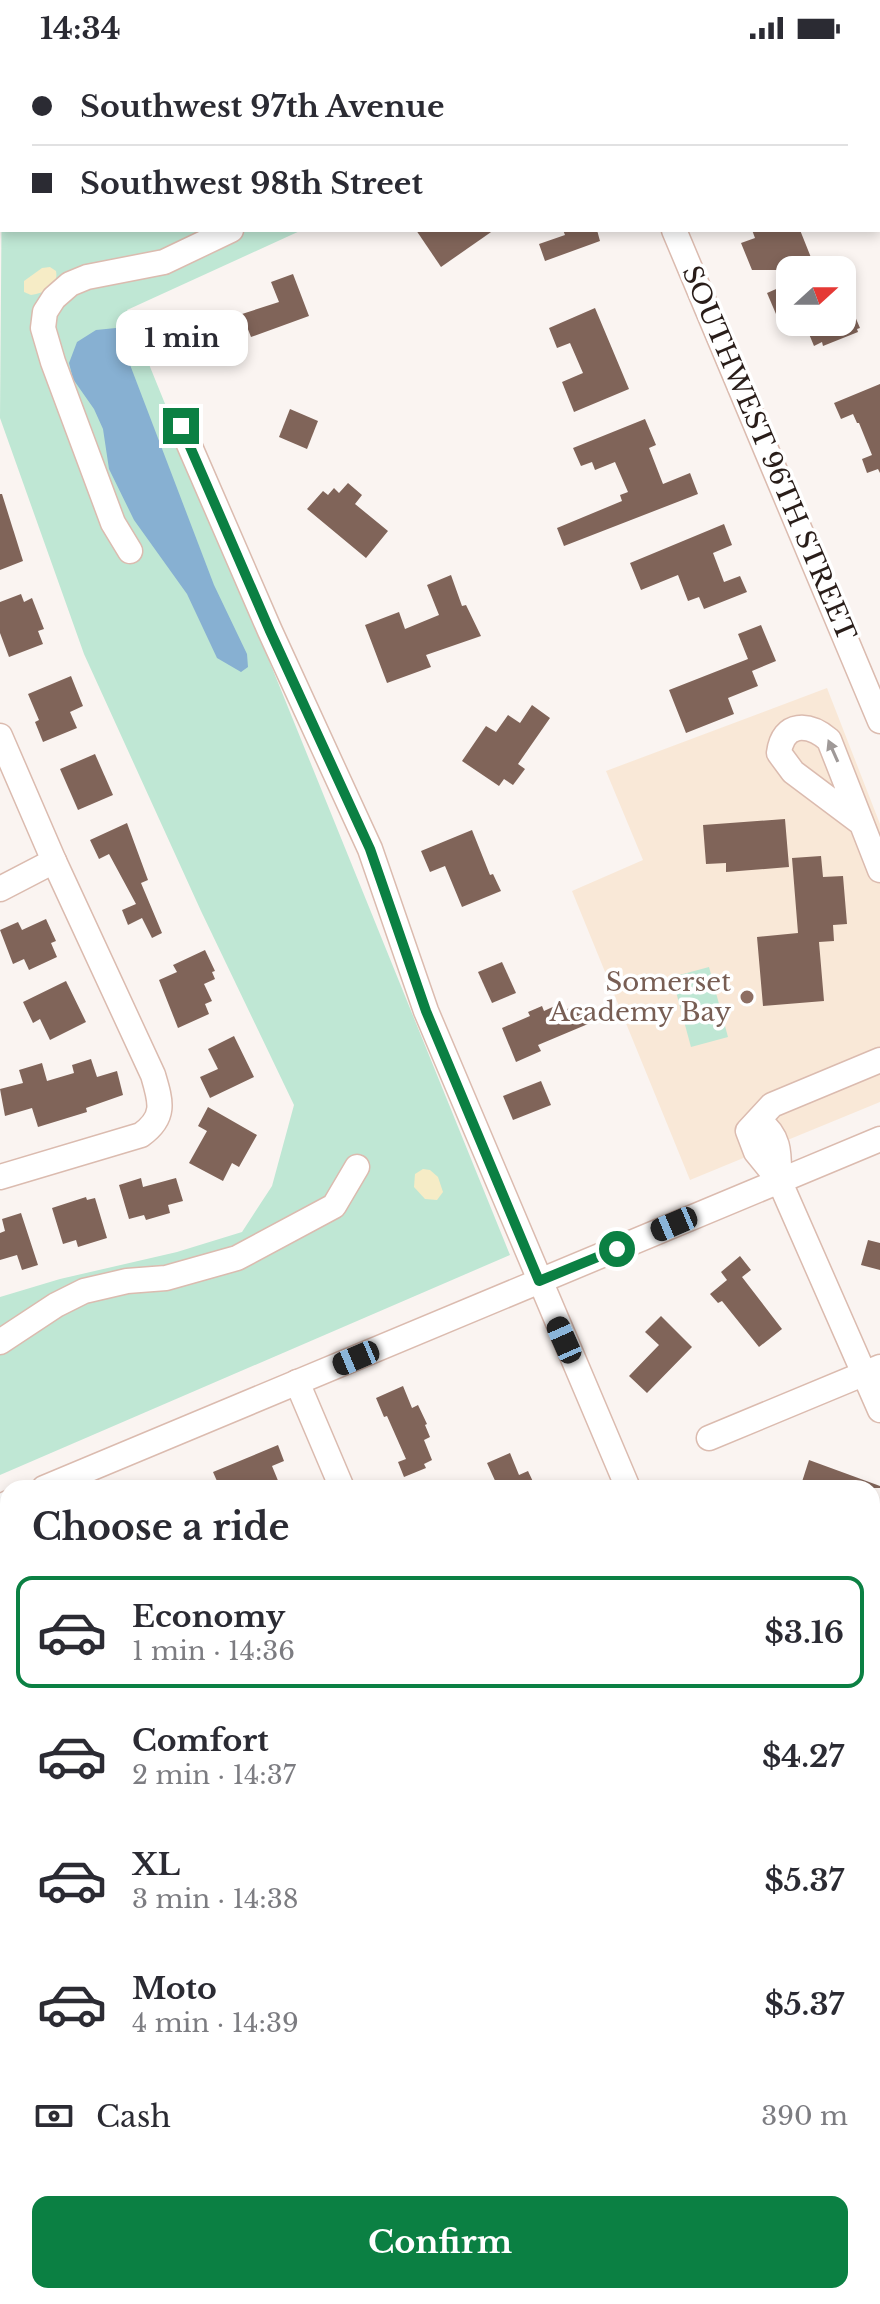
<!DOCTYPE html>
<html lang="en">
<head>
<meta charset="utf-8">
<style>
	body { margin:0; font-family:"Libre Baskerville",serif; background:#f7f7f7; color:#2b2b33; height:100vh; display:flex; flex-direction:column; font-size:30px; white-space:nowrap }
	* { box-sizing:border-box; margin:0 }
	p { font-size:26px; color:#7c7c81 }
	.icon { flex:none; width:44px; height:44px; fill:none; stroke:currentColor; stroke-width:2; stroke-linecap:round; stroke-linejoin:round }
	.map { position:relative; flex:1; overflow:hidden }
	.drawer { position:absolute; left:0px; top:1424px; width:880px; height:824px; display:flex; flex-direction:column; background:#fff; border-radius:24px 24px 0 0; box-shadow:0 4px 12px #0003 }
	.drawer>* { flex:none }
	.guide { position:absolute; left:0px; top:0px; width:880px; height:176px; box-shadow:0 4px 12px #0003; display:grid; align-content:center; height:176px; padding:0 32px; background:#fff }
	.needle { width:52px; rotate:69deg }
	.controls { position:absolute; left:776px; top:200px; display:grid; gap:16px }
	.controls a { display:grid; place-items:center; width:80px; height:80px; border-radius:16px; background:#fff; box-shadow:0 4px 12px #0003; font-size:40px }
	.end { position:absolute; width:36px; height:36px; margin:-18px; border:10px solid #0b8043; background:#fff; box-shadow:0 0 0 4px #fff }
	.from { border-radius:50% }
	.bubble { position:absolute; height:56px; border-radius:16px; background:#fff; box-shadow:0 4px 12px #0003; font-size:26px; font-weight:800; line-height:56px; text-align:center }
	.car { position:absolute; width:24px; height:48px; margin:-24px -12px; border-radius:10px; box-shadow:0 0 6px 2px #0007; background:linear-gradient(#222 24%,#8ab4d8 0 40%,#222 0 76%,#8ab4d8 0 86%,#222 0) }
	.guide b { display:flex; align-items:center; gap:28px; height:76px; font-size:30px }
	.guide b+b { border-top:2px solid #e1e1e2 }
	.guide i { width:20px; height:20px; background:#2b2b33 }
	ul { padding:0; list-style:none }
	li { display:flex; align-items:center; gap:24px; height:112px; margin:0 16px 12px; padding:0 16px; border:4px solid transparent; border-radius:16px }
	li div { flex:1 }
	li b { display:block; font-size:30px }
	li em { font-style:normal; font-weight:800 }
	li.current { border-color:#0b8043 }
	li>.icon { width:72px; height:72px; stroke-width:1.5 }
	h2 { padding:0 32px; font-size:36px; line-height:96px }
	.pay { display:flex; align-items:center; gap:20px; height:88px; padding:0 32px; font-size:30px }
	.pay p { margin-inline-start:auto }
	.cta { display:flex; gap:16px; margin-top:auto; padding:16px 32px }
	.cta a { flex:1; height:92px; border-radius:16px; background:#0b8043; color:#fff; font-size:32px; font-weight:800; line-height:92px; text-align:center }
	.status { display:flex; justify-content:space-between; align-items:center; height:56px; padding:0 40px; background:#fff; direction:ltr }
	.status svg { height:22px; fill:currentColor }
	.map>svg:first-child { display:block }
</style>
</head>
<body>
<div class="status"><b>14:34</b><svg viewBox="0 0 49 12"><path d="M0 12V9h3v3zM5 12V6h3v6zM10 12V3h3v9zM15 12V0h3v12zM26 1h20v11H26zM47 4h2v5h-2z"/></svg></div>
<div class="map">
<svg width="880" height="2248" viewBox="0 0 880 2248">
	<rect width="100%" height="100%" fill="#faf4f1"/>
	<!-- education -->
	<polygon fill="#f9e8d7" points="827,632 880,768 880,1046 690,1124 572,835 643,804 606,715"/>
	<!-- green -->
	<g fill="#bfe7d4">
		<polygon points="246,0 684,0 242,2"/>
		<polygon points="2,108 2,174 302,174 127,254 510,1199 0,1419 0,1241 60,1223 177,1196 242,1176 272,1130 294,1049 201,855 84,598 0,362"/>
		<polygon points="709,911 728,981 691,991 672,921"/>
	</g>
	<!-- sand -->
	<g fill="#f6ecc6">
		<path d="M 50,211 L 56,215 C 59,230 45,237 31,239 L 24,236 L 24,225 L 42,212 Z"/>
		<polygon points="423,1113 430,1114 438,1121 443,1136 437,1144 425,1143 414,1131 415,1118"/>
	</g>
	<!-- water -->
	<polygon fill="#87b0d2" points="116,272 214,529 247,598 248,611 241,616 217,602 187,538 134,464 109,413 103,373 94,353 73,323 69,307 77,286 96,274"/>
	<!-- building -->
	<g fill="#806459">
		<polygon points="416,174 494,174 441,211"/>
		<polygon points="563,174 597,174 600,185 545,205 539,188 565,179"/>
		<polygon points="752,174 800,174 816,214 752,214 741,187 755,182"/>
		<polygon points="293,218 309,260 251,281 242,258 279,246 271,226"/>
		<polygon points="790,227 790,252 776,258 767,237"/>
		<polygon points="842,230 860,272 857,273 858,276 823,290 822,286 814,290 804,266 842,266"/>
		<polygon points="595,252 629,333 574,356 562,326 583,317 570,287 557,292 549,272"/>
		<polygon points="880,328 880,417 878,413 867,417 862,403 872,399 859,367 857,367 853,358 841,363 834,347"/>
		<polygon points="290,353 318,365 307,393 279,381"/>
		<polygon points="645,363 656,389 649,392 663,428 690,417 698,438 564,490 557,472 622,445 620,439 628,436 615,406 595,414 592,406 581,410 573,392"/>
		<polygon points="348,427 362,439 355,448 388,475 366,502 307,453 323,435 328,439 334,432 339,437"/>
		<polygon points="0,438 2,438 23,505 0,514"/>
		<polygon points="724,468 732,489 713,497 724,526 740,520 747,536 704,553 699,541 688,545 678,519 641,534 630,507"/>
		<polygon points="451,519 462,550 466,549 481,580 426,599 431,611 387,627 365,569 399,556 405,573 439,559 427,529"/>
		<polygon points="21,538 24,546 32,542 44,573 38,575 43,588 9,601 0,577 0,546"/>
		<polygon points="761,569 776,605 752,615 758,630 728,642 734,658 686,677 669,634 748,603 738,578"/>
		<polygon points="71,620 83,650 70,656 77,672 43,686 35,666 39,664 28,638"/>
		<polygon points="532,649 550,662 518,708 525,713 513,729 504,723 499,730 462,705 486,670 496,676 508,659 520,667"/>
		<polygon points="95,698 113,739 78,754 60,713"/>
		<polygon points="785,763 789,811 726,816 726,807 706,808 703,769"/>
		<polygon points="127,767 148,824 141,827 162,877 152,882 142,862 128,869 122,854 136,848 109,798 99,803 90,784"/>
		<polygon points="472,774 490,819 493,818 501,835 462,851 445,810 430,816 421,795"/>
		<polygon points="821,800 823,821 843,820 847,868 833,869 834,885 819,886 824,945 763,950 757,881 798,877 792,802"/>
		<polygon points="46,863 56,885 51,887 57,901 29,914 24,903 13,908 0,874 18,866 22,874"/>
		<polygon points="205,894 215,915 212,916 215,923 204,928 212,945 205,948 209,958 178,972 159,924 177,916 173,909"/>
		<polygon points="502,906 516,937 492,947 478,916"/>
		<polygon points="66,925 86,966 50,984 40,963 33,967 23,946"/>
		<polygon points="579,948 588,968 538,989 541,995 516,1006 502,972 530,960 528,956 542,950 544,955 557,949 560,956"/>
		<polygon points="234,980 254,1021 210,1042 200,1021 218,1013 208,993"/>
		<polygon points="91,1003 97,1021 117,1015 123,1039 86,1052 87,1056 38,1071 32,1052 5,1060 0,1033 23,1027 19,1014 42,1007 47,1025 74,1017 72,1009"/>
		<polygon points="541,1025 551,1049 513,1064 503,1040"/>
		<polygon points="208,1051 257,1079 239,1111 232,1107 223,1125 189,1107 207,1075 198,1070"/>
		<polygon points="141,1122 143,1131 176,1122 183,1145 168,1149 170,1157 146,1164 144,1159 129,1163 119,1129"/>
		<polygon points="86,1141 87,1144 95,1142 107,1182 78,1191 76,1184 63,1188 52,1152"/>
		<polygon points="21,1157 38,1209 22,1214 17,1199 0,1204 0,1177 5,1175 2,1163"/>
		<polygon points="868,1184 880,1187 880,1214 861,1209"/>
		<polygon points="740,1200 751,1214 742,1221 782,1273 759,1291 722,1245 718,1247 710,1238 727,1224 721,1216"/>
		<polygon points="661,1260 692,1291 647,1337 629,1320 659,1289 645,1276"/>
		<polygon points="403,1330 412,1352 418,1349 427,1368 425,1369 430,1381 424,1384 432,1404 424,1408 426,1412 404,1421 398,1406 406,1403 387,1360 384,1361 376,1342"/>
		<polygon points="278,1389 284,1405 272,1410 279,1427 276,1428 277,1432 234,1432 232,1427 220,1432 213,1416"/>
		<polygon points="510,1397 519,1419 528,1415 536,1432 490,1432 497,1429 487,1407"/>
		<polygon points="809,1404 880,1430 880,1432 800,1432"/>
	</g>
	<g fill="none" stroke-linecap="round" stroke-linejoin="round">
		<defs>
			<g id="minor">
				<polyline points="674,174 880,665"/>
				<polyline points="181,370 270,575 370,793 426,955 628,1432"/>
				<polyline points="130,495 113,467 53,306 43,272 45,256 54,242 70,228 87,221 164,206 231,174"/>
				<path d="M 0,680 L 54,805 L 153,1019 C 161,1046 166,1061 141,1079 L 0,1121"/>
				<path d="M 861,767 L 793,716 L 779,697 C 783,665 809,667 829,684 L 880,814"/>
				<polyline points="0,833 54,805"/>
				<polyline points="880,1004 772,1049 748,1075 756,1096 779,1124 880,1354"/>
				<path d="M 759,1065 C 781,1081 779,1099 779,1124"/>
				<polyline points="0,1286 56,1249 84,1235 127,1225 166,1222 237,1202 334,1150 357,1111"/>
				<polyline points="297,1326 342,1432"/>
				<polyline points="709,1382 880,1311"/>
				<polyline points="44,1432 880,1083"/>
				<polyline points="0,1451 8,1447"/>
				<polyline points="872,1768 880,1765"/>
				<polyline points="872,1995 880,2013"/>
				<polyline points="0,2069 8,2088"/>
				<polyline points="0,2143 8,2140"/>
				<polyline points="408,2240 412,2248"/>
				<polyline points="693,2240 696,2248"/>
			</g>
		</defs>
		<!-- minor casing -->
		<use href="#minor" stroke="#dbbbaf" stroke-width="27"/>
		<!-- minor -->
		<use href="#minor" stroke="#fff" stroke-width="24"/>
	</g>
	<!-- one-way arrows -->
	<defs><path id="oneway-solid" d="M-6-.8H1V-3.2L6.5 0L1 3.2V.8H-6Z" transform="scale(2)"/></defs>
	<use fill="#9f9998" href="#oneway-solid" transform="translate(833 695) rotate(-114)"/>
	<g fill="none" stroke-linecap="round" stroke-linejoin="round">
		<!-- route -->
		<polyline stroke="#0b8043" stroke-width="10" points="181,370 270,575 370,793 426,955 539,1225 617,1193"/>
	</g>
	<!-- markers -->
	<circle fill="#8d6e63" stroke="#fff" stroke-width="3" cx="747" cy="941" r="8"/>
	<g text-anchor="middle" stroke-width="7" stroke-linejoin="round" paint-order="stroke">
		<!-- street labels -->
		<g font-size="26" fill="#291d19" stroke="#fff">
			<text transform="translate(769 397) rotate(67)" y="9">SOUTHWEST 96TH STREET</text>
		</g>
		<!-- education labels -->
		<g font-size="26" fill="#785e54" stroke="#fff" text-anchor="end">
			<text x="731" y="935">Somerset<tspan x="731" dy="30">Academy Bay</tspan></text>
		</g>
	</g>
</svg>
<div class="controls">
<a><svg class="needle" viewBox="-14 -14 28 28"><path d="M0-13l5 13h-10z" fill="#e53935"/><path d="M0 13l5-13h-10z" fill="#7c7c81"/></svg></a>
</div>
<i class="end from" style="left:617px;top:1193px"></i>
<i class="end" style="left:181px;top:370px"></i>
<div class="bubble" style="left:116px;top:254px;width:132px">1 min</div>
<i class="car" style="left:674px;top:1168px;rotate:247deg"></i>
<i class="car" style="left:564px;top:1284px;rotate:336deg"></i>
<i class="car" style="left:356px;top:1302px;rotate:247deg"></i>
<div class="guide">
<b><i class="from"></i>Southwest 97th Avenue</b>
<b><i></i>Southwest 98th Street</b>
</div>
<section class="drawer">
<h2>Choose a ride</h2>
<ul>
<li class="current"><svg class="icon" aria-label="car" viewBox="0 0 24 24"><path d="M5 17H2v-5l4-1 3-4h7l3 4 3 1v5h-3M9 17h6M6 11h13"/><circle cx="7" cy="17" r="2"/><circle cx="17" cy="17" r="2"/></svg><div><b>Economy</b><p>1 min · 14:36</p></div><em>$3.16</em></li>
<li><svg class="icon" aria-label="car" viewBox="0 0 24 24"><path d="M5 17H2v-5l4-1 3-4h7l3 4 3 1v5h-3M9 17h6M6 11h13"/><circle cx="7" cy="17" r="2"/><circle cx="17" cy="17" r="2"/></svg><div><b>Comfort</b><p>2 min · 14:37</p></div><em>$4.27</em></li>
<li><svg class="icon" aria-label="car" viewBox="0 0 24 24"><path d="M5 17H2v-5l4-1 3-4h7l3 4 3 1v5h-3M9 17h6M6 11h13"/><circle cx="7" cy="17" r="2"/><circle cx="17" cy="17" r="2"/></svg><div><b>XL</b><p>3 min · 14:38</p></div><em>$5.37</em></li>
<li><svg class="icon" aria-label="car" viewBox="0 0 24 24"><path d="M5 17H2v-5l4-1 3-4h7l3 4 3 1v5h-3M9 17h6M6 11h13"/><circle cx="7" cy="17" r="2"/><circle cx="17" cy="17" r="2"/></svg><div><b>Moto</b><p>4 min · 14:39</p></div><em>$5.37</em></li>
</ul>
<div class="pay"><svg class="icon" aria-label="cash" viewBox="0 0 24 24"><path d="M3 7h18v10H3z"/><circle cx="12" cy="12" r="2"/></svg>Cash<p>390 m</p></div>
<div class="cta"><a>Confirm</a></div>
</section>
</div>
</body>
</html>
